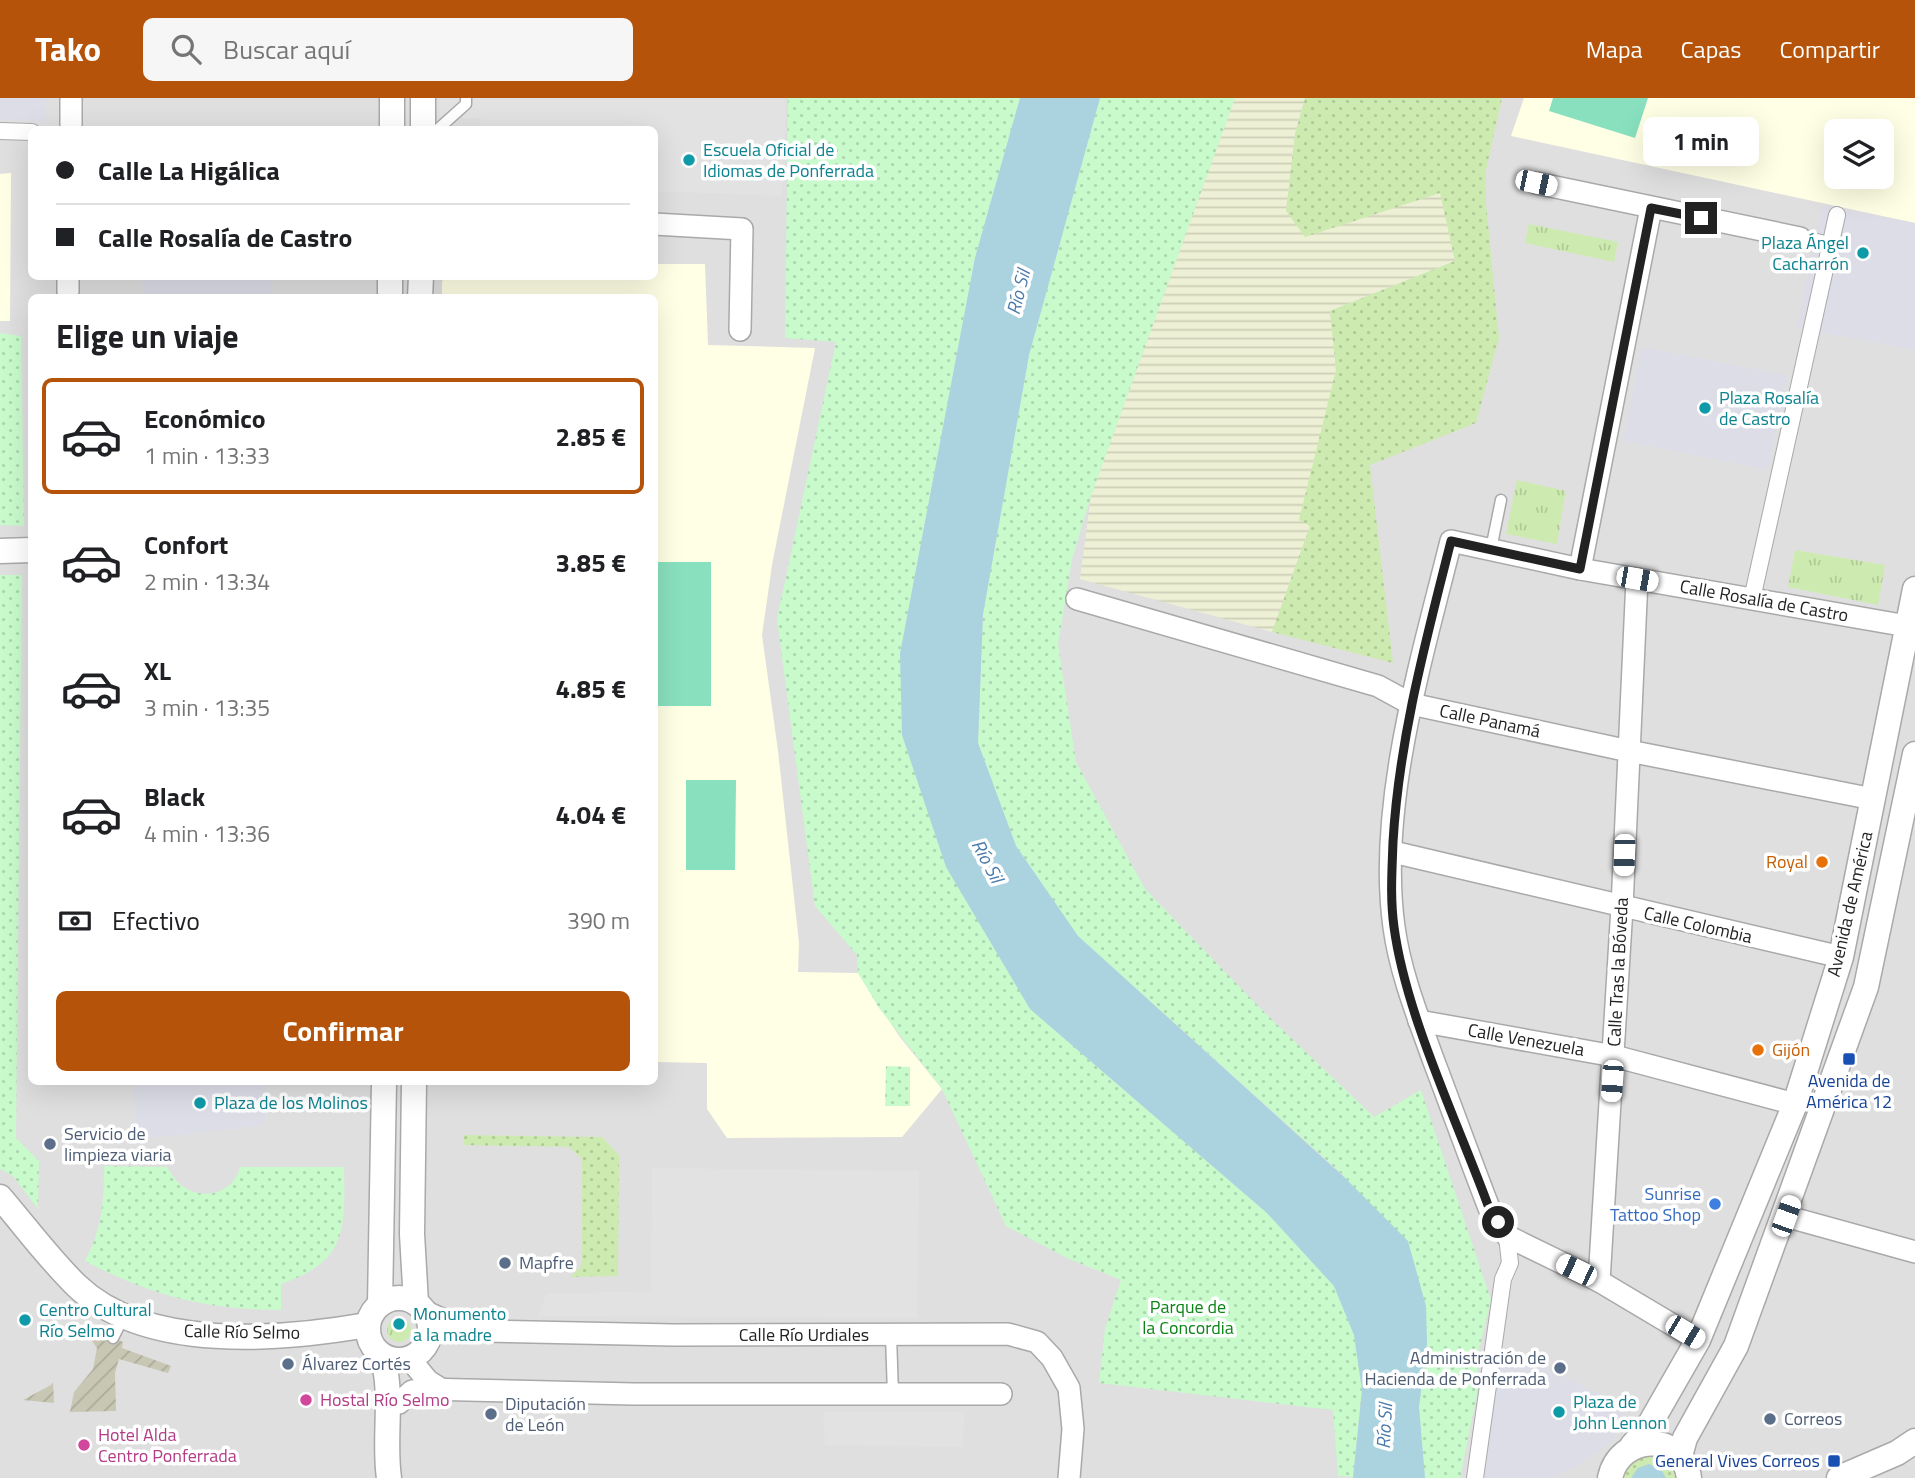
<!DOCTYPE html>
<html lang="es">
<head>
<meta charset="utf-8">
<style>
	body { margin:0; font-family:"Titillium Web",sans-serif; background:#f6f6f6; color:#202124; height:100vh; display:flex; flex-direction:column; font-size:26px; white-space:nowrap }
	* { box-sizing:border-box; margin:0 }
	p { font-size:23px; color:#757577 }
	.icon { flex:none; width:38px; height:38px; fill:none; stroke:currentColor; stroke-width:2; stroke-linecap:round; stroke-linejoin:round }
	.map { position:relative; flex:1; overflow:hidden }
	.details { position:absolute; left:28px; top:196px; width:630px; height:791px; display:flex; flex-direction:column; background:#fff; border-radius:10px; box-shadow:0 7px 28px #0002 }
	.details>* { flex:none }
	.hud { position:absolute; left:28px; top:28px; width:630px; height:154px; border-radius:10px; box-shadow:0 7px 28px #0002; display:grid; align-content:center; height:154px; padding:0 28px; background:#fff }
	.tools { position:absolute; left:1824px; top:21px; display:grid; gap:14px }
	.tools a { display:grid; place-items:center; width:70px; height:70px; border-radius:10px; background:#fff; box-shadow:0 7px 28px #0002; font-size:35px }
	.end { position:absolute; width:32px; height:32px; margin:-16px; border:9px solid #222; background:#fff; box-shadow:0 0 0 4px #fff }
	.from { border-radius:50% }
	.bubble { position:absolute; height:49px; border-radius:10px; background:#fff; box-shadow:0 7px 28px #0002; font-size:23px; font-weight:700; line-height:49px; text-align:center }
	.car { position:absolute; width:21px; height:42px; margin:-21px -10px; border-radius:9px; box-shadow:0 0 5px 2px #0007; background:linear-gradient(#fff 24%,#345 0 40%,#fff 0 76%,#345 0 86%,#fff 0) }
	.hud b { display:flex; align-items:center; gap:24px; height:66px; font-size:26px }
	.hud b+b { border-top:2px solid #e0e0e0 }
	.hud i { width:18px; height:18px; background:#202124 }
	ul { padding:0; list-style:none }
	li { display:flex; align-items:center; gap:21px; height:116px; margin:0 14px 10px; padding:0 14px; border:4px solid transparent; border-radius:10px }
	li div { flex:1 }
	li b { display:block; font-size:26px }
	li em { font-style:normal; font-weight:700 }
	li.current { border-color:#b45309 }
	li>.icon { width:63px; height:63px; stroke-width:1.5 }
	h2 { padding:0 28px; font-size:32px; line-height:84px }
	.pay { display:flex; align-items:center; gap:18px; height:77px; padding:0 28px; font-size:26px }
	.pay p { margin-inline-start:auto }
	.cta { display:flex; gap:14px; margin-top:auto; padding:14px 28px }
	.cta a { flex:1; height:80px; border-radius:10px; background:#b45309; color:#fff; font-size:28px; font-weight:700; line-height:80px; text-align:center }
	header { display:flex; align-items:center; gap:42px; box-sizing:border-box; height:98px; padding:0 35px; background:#b45309; color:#fff }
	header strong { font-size:33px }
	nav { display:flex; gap:38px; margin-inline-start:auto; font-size:24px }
	.search { width:490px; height:63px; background:#f6f6f6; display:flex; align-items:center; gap:18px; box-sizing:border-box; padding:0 24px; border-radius:10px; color:#757577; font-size:26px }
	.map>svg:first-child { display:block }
</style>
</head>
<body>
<header>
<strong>Tako</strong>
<div class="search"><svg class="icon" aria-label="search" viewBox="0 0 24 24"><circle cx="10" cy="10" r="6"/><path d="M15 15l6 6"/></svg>Buscar aquí</div>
<nav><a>Mapa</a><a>Capas</a><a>Compartir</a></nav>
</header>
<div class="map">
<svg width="1915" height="1380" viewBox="0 0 1915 1380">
	<defs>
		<pattern id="construction-furrows" width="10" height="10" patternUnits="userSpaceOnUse" patternTransform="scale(1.75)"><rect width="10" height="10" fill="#c7c7b4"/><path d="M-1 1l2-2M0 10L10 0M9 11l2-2" fill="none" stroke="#abab9a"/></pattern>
		<pattern id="farmland-rules" width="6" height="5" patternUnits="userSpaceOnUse" patternTransform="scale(1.75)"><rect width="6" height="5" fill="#eef0d5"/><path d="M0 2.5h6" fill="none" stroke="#ccceb7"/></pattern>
		<pattern id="grass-tufts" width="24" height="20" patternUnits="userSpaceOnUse" patternTransform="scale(1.75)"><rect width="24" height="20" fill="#cdebb0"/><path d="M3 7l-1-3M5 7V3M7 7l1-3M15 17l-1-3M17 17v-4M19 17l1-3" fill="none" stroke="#b0c997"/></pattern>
		<pattern id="park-dots" width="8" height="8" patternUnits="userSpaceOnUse" patternTransform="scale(1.75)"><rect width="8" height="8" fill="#c8facc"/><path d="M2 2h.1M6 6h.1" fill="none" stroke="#acd6af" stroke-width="1.8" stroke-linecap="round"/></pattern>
		<pattern id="garden-dots" width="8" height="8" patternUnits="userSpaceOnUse" patternTransform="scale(1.75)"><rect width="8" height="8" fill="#cdebb0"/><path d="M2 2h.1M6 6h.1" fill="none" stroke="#b0c997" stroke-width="1.8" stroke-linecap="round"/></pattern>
	</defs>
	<rect width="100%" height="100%" fill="#f2efe9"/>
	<!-- residential -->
	<path fill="#e0dfdf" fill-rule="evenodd" d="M 0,0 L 1915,0 L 1915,1380 L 0,1380 ZM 32,32 L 654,32 L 654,178 L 32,178 ZM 1836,33 L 1881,33 L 1881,79 L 1836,79 ZM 32,200 L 654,200 L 654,984 L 32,984 Z"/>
	<!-- education -->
	<g fill="#ffffe5" fill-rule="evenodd">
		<path d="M 1524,0 L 1915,0 L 1915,125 L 1511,38 ZM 1836,33 L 1881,33 L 1881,79 L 1836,79 Z"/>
		<polygon points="11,75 10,223 0,223 0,76"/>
		<polygon points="655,166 705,166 708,247 815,250 772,467 762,537 778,653 799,845 798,874 858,875 899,938 942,991 902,1039 727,1040 707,1011 707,965 655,964 654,200 442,200 442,183 448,179 654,178"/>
	</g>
	<!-- construction -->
	<g fill="url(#construction-furrows)">
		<polygon points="80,1226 123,1244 122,1250 171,1268 168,1275 119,1261 115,1275 116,1313 70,1314 74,1294 93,1271 97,1250"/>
		<polygon points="53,1284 54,1305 23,1302 51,1287"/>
	</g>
	<!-- farmland -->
	<polygon fill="url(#farmland-rules)" points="1235,0 1305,0 1295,36 1286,112 1441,95 1455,163 1330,213 1336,272 1310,428 1272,534 1080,481 1091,398"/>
	<!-- grass -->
	<g fill="url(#grass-tufts)">
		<polygon points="1529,126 1618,144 1614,164 1525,145"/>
		<polygon points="1517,382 1566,393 1557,446 1506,436"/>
		<polygon points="1795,452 1885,467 1878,507 1788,489"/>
		<circle cx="399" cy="1232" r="12"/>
	</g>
	<!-- park -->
	<g fill="url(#park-dots)">
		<polygon points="788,0 1020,0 975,160 900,556 1030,911 1267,1115 1334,1188 1354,1237 1362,1292 1353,1379 1338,1378 1333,1312 1099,1285 1105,1231 1121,1182 1067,1160 1006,1128 942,991 879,910 858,875 857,857 815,808 777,521 836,244 785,240"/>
		<polygon points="1100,0 1235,0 1091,398 1072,461 1058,546 1076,664 1145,791 1263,913 1374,1019 1421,992 1491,1202 1477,1260 1477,1296 1460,1380 1425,1380 1419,1309 1427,1245 1344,1078 1078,838 1016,748 978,645 983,516 1029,257"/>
		<polygon points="0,235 21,238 24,428 0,427"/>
		<polygon points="0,477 22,477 16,1040 39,1063 38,1111 13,1078 0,1071"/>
		<polygon points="886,968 910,969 910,1008 885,1008"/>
		<path d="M 104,1068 L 167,1069 C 171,1075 175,1082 181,1087 C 202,1104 234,1095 240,1069 L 344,1069 C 345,1133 347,1163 281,1186 L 281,1212 C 206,1212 150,1197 85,1163 C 102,1131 104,1103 104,1068 Z"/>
	</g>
	<!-- garden -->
	<g fill="url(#garden-dots)">
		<polygon points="1305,0 1502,0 1486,72 1486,105 1499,240 1476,325 1370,367 1393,565 1272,534 1310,428 1299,422 1336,272 1330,213 1455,163 1440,95 1305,139 1286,113 1295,36"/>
		<polygon points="464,1037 602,1039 619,1057 618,1178 570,1179 582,1167 582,1061 569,1049 464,1047"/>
		<path d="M 1652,1357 L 1670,1367 L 1676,1380 L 1621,1380 C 1627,1366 1636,1358 1652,1357 Z"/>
	</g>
	<!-- pitch -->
	<g fill="#88e0be">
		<polygon points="1553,0 1648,0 1635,40 1549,13"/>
		<rect x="655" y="464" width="56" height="144"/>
		<polygon points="655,675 658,675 657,810 654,810"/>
		<polygon points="686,682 736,682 735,772 686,772"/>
	</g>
	<!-- parking -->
	<g fill="#e2e2e2">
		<polygon points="440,0 786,0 782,98 655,93 654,32 478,31 481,20 439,20"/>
		<polygon points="652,1070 919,1073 917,1220 538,1218 546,1196 651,1193"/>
		<polygon points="823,1314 964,1314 963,1349 825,1347"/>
	</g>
	<!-- plaza -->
	<g fill="#dddde8">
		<polygon points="0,0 46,0 46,23 0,22"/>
		<polygon points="1823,107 1915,125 1915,252 1796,230"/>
		<polygon points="142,179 272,179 272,199 143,199"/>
		<polygon points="1642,249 1787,277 1768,372 1623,343"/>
		<polygon points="134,984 266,984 265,1027 135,1042"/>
		<polygon points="1502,1248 1628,1310 1613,1342 1578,1368 1550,1380 1481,1380"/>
	</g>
	<!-- water -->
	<g fill="#aad3df">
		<polygon points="1020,0 1100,0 1029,257 983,516 978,645 1016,748 1078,838 1344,1079 1408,1143 1426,1208 1427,1245 1419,1309 1425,1380 1353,1380 1362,1292 1354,1237 1334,1188 1267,1115 1030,911 946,769 902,637 900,556 975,160"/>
		<polygon points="1649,1366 1661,1371 1666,1380 1631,1380 1638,1370"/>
	</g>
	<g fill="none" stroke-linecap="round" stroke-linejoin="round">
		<defs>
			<g id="service">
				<polyline points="437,32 466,6 466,0"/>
				<polyline points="1491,451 1501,402"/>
				<polyline points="891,1237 893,1297"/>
				<polyline points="113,1240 124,1218"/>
			</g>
			<g id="pedestrian">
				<polyline points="0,33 32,34"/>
				<polyline points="1800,140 1829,147"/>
				<polyline points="1752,501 1837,117"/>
				<polyline points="1475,1380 1503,1181 1510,1165 1507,1138"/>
			</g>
			<g id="minor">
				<polyline points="71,32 71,0"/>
				<polyline points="1536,85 1800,140"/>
				<polyline points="654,126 742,131 740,232"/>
				<polyline points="68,194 68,178"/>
				<polyline points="1580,471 1651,110"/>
				<polyline points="1077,501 1378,588 1411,606 1629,653 1873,701"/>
				<polyline points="1393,754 1841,859"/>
				<polyline points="1419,923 1614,958 1795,1006"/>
				<polyline points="1785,1118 1915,1154"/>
				<polyline points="1599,1183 1622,809 1637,481"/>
				<polyline points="426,1214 467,1232 486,1233 673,1237 1008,1236 1037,1244 1052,1260 1069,1290 1073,1331 1069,1380"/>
				<path d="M 1698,1242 L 1599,1183 L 1507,1138 L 1489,1110 C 1470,1061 1452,1011 1433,961 C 1418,919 1400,874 1394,829 C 1377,708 1422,560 1451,443 L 1580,471 L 1907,528"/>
				<polyline points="409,1260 428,1283 444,1293"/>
				<polyline points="399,1305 412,1293 424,1291 633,1296 1001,1296"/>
			</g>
			<g id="tertiary">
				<polyline points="423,0 423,32"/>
				<polyline points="392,32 392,0"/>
				<polyline points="390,200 390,178"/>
				<polyline points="420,200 421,178"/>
				<polyline points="0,453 32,452"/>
				<polyline points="414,984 412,1136 416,1205"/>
				<path d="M 0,1099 C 25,1128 49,1161 77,1188 C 146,1254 281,1242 367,1227"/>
				<circle cx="399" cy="1231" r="31"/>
				<polyline points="380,1206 384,984"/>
				<path d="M 382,1258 C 394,1296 383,1340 389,1380"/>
				<polyline points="1632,1348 1647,1331 1698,1242 1795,1006 1841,859 1915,491"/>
				<polyline points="1680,1358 1685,1340 1736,1248 1866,889 1915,656"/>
				<path d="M 1610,1380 C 1619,1336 1683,1332 1689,1380"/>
				<polyline points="1839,1380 1897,1355 1915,1343"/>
			</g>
		</defs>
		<!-- service casing -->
		<use href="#service" stroke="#a9a9a9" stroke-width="13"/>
		<!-- pedestrian casing -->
		<use href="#pedestrian" stroke="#a9a9a9" stroke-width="18"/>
		<!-- minor casing -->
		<use href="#minor" stroke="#a9a9a9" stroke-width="24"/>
		<!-- tertiary casing -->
		<use href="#tertiary" stroke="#a9a9a9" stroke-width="27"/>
		<!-- service -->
		<use href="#service" stroke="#fff" stroke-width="10"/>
		<!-- pedestrian -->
		<use href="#pedestrian" stroke="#fff" stroke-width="16"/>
		<!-- minor -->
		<use href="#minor" stroke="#fff" stroke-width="21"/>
		<!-- tertiary -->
		<use href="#tertiary" stroke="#fff" stroke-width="24"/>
	</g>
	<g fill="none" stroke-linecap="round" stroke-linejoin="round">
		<!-- route -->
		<path stroke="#222" stroke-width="9" d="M 1498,1124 L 1489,1110 C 1458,1025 1406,918 1394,829 C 1390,800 1392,773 1393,744 C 1399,641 1426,542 1451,443 L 1580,471 L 1651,110 L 1701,120"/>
	</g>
	<!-- markers -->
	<g fill="#0f9aa8" stroke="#fff" stroke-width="2.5">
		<circle cx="689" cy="62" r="7"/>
		<circle cx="1863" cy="155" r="7"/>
		<circle cx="1705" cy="310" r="7"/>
		<circle cx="200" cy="1005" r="7"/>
		<circle cx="25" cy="1222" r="7"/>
		<circle cx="399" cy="1226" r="7"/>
		<circle cx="1559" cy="1314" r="7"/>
	</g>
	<g fill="#e8710a" stroke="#fff" stroke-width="2.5">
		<circle cx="1822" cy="764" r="7"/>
		<circle cx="1758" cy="952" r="7"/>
	</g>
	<g fill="#1a4fb4" stroke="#fff" stroke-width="2.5">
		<rect x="1842" y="954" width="14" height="14" rx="3.5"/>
		<rect x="1827" y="1356" width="14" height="14" rx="3.5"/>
	</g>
	<g fill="#5c6f8a" stroke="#fff" stroke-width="2.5">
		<circle cx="50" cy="1046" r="7"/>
		<circle cx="505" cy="1165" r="7"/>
		<circle cx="288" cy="1266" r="7"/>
		<circle cx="1560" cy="1270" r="7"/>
		<circle cx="491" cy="1316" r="7"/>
		<circle cx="1770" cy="1321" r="7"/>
	</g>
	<circle fill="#3f7fe0" stroke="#fff" stroke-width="2.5" cx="1715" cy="1106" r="7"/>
	<g fill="#d1479c" stroke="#fff" stroke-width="2.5">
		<circle cx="306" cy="1302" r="7"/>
		<circle cx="84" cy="1347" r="7"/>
	</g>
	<g text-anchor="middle" stroke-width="7" stroke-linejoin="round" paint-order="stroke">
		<!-- culture labels -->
		<g font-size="18" fill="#0d838f" stroke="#fff" text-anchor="start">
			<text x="703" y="58">Escuela Oficial de<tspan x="703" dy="21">Idiomas de Ponferrada</tspan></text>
			<text x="1849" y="151" text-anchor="end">Plaza Ángel<tspan x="1849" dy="21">Cacharrón</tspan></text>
			<text x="1719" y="306">Plaza Rosalía<tspan x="1719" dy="21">de Castro</tspan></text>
			<text x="214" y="1011">Plaza de los Molinos</text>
			<text x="39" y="1218">Centro Cultural<tspan x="39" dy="21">Río Selmo</tspan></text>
			<text x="413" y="1222">Monumento<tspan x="413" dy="21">a la madre</tspan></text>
			<text x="1573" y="1310">Plaza de<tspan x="1573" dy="21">John Lennon</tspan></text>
		</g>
		<!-- street labels -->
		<g font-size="18" fill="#222" stroke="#fff">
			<text transform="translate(1764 503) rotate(10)" y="6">Calle Rosalía de Castro</text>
			<text transform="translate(1490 623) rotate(12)" y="6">Calle Panamá</text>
			<text transform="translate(1850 806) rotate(-77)" y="6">Avenida de América</text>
			<text transform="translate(1698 827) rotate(13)" y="6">Calle Colombia</text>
			<text transform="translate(1618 874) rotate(-87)" y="6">Calle Tras la Bóveda</text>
			<text transform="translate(1526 942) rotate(10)" y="6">Calle Venezuela</text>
			<text transform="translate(242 1234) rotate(1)" y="6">Calle Río Selmo</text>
			<text x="804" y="1243">Calle Río Urdiales</text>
		</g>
		<!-- food labels -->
		<g font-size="18" fill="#c56008" stroke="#fff" text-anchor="end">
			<text x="1808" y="770">Royal</text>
			<text x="1772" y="958" text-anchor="start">Gijón</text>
		</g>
		<!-- transit labels -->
		<g font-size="18" fill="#164399" stroke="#fff">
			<text x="1849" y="989">Avenida de<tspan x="1849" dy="21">América 12</tspan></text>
			<text x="1820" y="1369" text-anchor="end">General Vives Correos</text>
		</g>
		<!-- service labels -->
		<g font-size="18" fill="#4e5e75" stroke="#fff" text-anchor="start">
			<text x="64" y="1042">Servicio de<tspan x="64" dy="21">limpieza viaria</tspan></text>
			<text x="519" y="1171">Mapfre</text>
			<text x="1546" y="1266" text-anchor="end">Administración de<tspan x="1546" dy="21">Hacienda de Ponferrada</tspan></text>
			<text x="302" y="1272">Álvarez Cortés</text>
			<text x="505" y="1312">Diputación<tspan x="505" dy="21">de León</tspan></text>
			<text x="1784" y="1327">Correos</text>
		</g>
		<!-- shop labels -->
		<g font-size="18" fill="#366cbe" stroke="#fff" text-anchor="end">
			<text x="1701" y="1102">Sunrise<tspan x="1701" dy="21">Tattoo Shop</tspan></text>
		</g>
		<!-- park labels -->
		<g font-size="18" fill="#0c8416" stroke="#fff">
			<text x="1188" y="1215">Parque de<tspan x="1188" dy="21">la Concordia</tspan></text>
		</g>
		<!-- hotel labels -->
		<g font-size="18" fill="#b23c85" stroke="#fff" text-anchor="start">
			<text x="320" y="1308">Hostal Río Selmo</text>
			<text x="98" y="1343">Hotel Alda<tspan x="98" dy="21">Centro Ponferrada</tspan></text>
		</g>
		<!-- water labels -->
		<g font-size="19" font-style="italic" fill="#4a7aab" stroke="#fff">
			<text transform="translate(1018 194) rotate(-76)" y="7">Río Sil</text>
			<text transform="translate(988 763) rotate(62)" y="7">Río Sil</text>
			<text transform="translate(1384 1328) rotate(-87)" y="7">Río Sil</text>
		</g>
	</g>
</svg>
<div class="tools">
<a><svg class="icon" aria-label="layers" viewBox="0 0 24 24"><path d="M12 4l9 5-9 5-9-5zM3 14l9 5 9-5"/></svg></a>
</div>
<i class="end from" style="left:1498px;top:1124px"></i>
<i class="end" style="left:1701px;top:120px"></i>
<div class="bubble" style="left:1643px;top:19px;width:116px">1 min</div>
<i class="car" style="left:1536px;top:85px;rotate:102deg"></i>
<i class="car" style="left:1637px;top:481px;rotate:100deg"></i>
<i class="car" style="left:1624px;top:757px;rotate:182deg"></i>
<i class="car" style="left:1612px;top:983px;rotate:184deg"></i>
<i class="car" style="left:1786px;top:1118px;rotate:20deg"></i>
<i class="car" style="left:1576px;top:1172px;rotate:296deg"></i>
<i class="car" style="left:1685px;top:1234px;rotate:121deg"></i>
<div class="hud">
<b><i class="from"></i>Calle La Higálica</b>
<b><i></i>Calle Rosalía de Castro</b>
</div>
<section class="details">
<h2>Elige un viaje</h2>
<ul>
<li class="current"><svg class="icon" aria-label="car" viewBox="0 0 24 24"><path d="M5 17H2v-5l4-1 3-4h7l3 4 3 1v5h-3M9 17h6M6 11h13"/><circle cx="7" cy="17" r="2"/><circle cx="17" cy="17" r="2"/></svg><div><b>Económico</b><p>1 min · 13:33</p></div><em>2.85 €</em></li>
<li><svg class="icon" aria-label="car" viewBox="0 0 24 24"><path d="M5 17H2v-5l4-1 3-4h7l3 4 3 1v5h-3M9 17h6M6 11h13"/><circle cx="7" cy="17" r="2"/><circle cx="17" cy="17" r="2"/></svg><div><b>Confort</b><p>2 min · 13:34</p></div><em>3.85 €</em></li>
<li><svg class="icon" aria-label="car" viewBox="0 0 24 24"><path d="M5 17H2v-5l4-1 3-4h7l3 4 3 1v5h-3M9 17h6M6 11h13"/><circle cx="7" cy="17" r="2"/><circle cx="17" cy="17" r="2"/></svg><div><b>XL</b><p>3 min · 13:35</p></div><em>4.85 €</em></li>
<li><svg class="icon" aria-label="car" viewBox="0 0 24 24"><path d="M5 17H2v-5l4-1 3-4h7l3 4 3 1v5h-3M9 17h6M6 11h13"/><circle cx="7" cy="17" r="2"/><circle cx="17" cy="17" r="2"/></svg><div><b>Black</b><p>4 min · 13:36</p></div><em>4.04 €</em></li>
</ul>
<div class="pay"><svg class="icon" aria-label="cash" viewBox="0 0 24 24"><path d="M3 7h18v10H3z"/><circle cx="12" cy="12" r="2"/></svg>Efectivo<p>390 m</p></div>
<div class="cta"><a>Confirmar</a></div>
</section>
</div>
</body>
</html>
